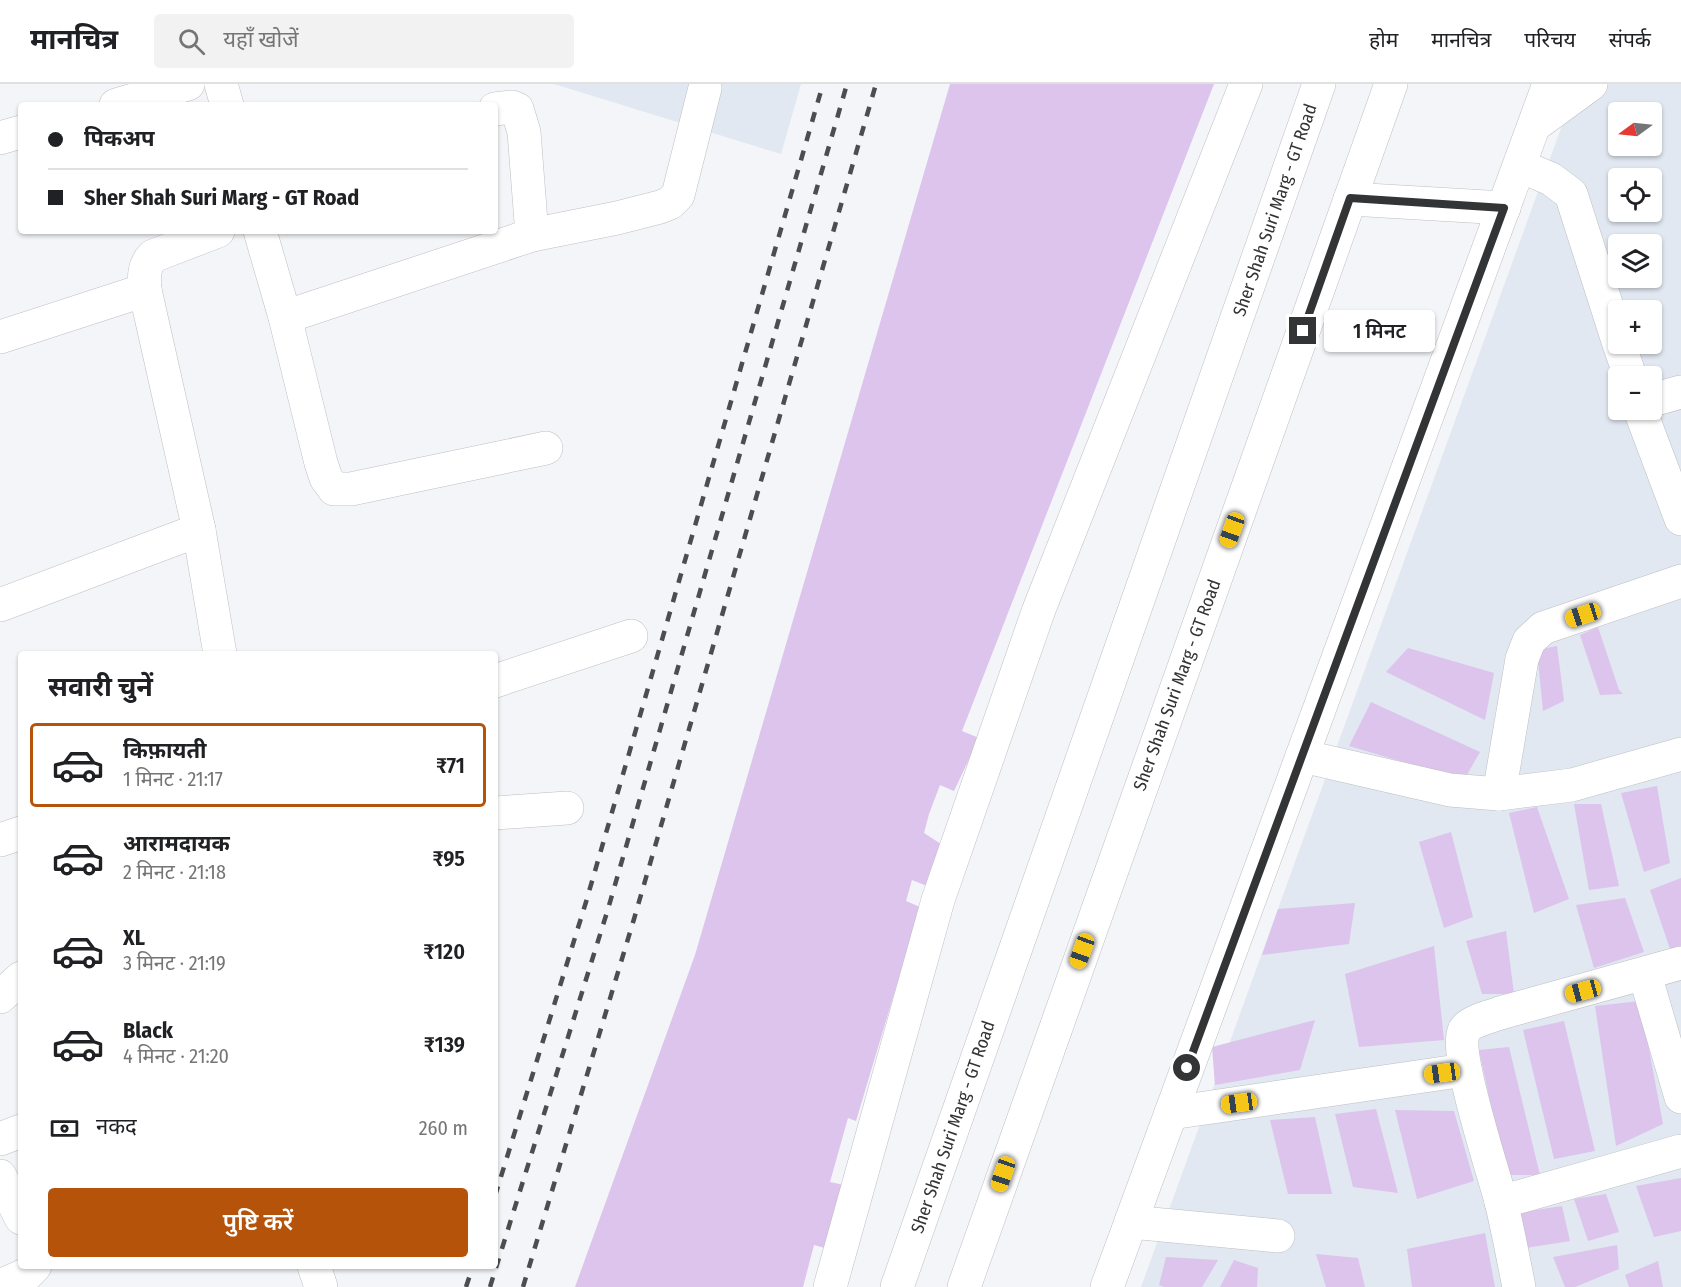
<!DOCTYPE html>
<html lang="hi">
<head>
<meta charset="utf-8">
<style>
	body { margin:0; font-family:"Fira Sans Condensed","Noto Sans Devanagari",sans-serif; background:#f2f2f2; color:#202124; height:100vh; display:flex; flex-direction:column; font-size:22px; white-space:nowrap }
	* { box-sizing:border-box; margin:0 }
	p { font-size:20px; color:#757577 }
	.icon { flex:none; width:33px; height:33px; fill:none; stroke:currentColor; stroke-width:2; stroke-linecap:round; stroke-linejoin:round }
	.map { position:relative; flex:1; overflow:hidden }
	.side { position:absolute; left:18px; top:567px; width:480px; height:618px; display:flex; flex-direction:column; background:#fff; border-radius:6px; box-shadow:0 2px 4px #0004 }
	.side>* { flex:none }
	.hud { position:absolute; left:18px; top:18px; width:480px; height:132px; border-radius:6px; box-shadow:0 2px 4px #0004; display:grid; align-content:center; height:132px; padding:0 30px; background:#fff }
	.needle { width:39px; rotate:255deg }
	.buttons { position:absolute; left:1608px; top:18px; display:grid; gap:12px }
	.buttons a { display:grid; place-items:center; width:54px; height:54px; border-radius:6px; background:#fff; box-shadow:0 2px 4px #0004; font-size:30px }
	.end { position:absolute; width:27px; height:27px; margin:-14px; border:8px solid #333435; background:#fff; box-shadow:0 0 0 3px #fff }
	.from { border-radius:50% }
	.bubble { position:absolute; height:42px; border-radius:6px; background:#fff; box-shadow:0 2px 4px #0004; font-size:20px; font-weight:600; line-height:42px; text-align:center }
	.car { position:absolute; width:18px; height:36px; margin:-18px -9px; border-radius:8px; box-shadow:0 0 4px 2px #0007; background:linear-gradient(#f5c518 24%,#345 0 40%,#f5c518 0 76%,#345 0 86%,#f5c518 0) }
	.hud b { display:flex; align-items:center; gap:21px; height:57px; font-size:22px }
	.hud b+b { border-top:2px solid #e0e0e0 }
	.hud i { width:15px; height:15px; background:#202124 }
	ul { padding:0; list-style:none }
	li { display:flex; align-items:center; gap:18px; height:84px; margin:0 12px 9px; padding:0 18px; border:3px solid transparent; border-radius:6px }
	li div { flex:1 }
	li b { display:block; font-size:22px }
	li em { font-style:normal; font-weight:600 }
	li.on { border-color:#b45309 }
	li>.icon { width:54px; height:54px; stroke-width:1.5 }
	h2 { padding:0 30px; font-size:27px; line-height:72px }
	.pay { display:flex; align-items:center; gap:15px; height:66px; padding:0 30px; font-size:22px }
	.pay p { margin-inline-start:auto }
	.action { display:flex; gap:12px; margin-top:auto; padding:12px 30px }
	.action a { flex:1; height:69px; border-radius:6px; background:#b45309; color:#fff; font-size:24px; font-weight:600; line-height:69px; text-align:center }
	header { display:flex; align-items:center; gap:36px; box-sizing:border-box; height:84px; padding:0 30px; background:#fff; border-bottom:2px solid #e0e0e0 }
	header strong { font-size:28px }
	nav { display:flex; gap:33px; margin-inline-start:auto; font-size:21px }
	.search { width:420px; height:54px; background:#f2f2f2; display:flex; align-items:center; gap:15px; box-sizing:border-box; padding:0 21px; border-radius:6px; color:#757577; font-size:22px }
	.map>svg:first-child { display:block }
</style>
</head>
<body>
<header>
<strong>मानचित्र</strong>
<div class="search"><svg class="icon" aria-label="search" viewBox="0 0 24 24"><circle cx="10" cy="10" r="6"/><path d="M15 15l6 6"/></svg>यहाँ खोजें</div>
<nav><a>होम</a><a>मानचित्र</a><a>परिचय</a><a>संपर्क</a></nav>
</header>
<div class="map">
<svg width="1681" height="1203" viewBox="0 0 1681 1203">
	<rect width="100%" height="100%" fill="#f3f5f8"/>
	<!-- built -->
	<g fill="#e1e8f1" fill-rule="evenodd">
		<polygon points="554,0 801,0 781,70"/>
		<path d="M 1577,0 L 1681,0 L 1681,1203 L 1141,1203 ZM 1618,28 L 1652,28 L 1652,62 L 1618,62 ZM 1618,94 L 1652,94 L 1652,128 L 1618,128 ZM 1618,160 L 1652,160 L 1652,194 L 1618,194 ZM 1618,226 L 1652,226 L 1652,260 L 1618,260 ZM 1618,292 L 1652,292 L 1652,326 L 1618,326 Z"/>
	</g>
	<!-- building -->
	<g fill="#dcc4ec">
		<polygon points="950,0 1214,0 962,647 979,654 954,707 940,701 929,730 924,749 941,760 932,804 912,796 906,817 920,823 856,1037 848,1034 830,1098 844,1101 825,1164 814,1161 803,1203 575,1203 695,871"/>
		<polygon points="1598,543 1619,606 1623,610 1600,611 1580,551"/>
		<polygon points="1557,562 1564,617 1543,627 1537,566"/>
		<polygon points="1408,564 1494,589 1485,636 1386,588"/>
		<polygon points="1371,618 1480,668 1464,696 1349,662"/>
		<polygon points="1657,702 1670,779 1644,788 1621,709"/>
		<polygon points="1574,720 1601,720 1619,802 1589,806"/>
		<polygon points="1537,723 1569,815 1534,829 1509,729"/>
		<polygon points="1451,748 1473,833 1444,844 1419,758"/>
		<polygon points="1681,794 1681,862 1670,865 1650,806"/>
		<polygon points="1625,814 1644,868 1594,884 1576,821"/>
		<polygon points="1355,819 1349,860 1262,871 1278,825"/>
		<polygon points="1506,847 1514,910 1482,910 1466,857"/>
		<polygon points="1434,862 1444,956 1359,963 1345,890"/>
		<polygon points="1640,917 1663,1040 1616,1062 1595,922"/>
		<polygon points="1315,936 1300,986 1215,1001 1212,963"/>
		<polygon points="1564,937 1595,1067 1554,1075 1523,946"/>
		<polygon points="1509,963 1540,1091 1506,1091 1479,966"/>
		<polygon points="1376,1025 1398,1109 1353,1103 1335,1030"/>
		<polygon points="1395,1026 1454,1027 1474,1097 1417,1115"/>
		<polygon points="1315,1033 1332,1110 1288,1110 1270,1036"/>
		<polygon points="1681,1094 1681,1147 1654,1153 1636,1102"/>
		<polygon points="1606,1110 1619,1148 1588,1157 1574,1115"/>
		<polygon points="1562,1122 1570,1157 1526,1164 1516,1129"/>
		<polygon points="1485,1149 1495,1203 1412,1203 1407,1165"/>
		<polygon points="1617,1161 1619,1185 1575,1203 1565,1203 1553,1173"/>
		<polygon points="1316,1170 1358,1174 1365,1203 1326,1203"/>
		<polygon points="1166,1173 1218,1176 1202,1203 1164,1203 1159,1201"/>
		<polygon points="1234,1176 1258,1184 1257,1203 1220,1203"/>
		<polygon points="1658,1177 1663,1203 1629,1203 1625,1191"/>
	</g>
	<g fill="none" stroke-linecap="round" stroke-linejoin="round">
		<defs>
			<g id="minor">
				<polyline points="221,0 227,21"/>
				<polyline points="116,21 188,0"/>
				<polyline points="495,25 512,23 517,25 524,48 532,151"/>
				<polyline points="1535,41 1591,0"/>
				<polyline points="0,54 21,48"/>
				<polyline points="1520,82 1551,95 1571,110 1618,257"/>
				<polyline points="1350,115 1504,124"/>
				<polyline points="260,147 285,233 321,379 326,394 334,405 351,405 546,364"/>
				<polyline points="145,206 199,446"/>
				<polyline points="285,233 532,151 617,134 660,123 670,119 678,111 705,4"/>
				<path d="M 0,253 L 145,206 C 144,194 143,182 153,172 L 218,147"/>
				<polyline points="1619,260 1630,292"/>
				<polyline points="1652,316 1681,308"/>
				<polyline points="1640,326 1681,435"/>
				<polyline points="0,521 199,446 220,570"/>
				<polyline points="495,597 631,552"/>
				<polyline points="1302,672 1450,706 1499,710 1572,701 1681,670"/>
				<polyline points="1499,710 1522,575 1529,557 1543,544 1681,497"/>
				<polyline points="495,729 567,724"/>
				<polyline points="0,756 21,749"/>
				<polyline points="1645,891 1681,1013"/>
				<polyline points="0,913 21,894"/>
				<polyline points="1171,1029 1465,986"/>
				<polyline points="0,1055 21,1047"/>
				<polyline points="0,1092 21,1134"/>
				<polyline points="1501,1118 1681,1067"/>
				<polyline points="1131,1138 1278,1152"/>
				<polyline points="314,1182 321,1203"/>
				<polyline points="0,1202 27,1190 35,1182"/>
				<polyline points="830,1203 938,816 1038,528 1246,0"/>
				<polyline points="1107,1203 1549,0"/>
				<path d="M 1519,1203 C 1513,1174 1508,1146 1501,1117 C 1493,1087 1454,970 1464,947 C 1469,937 1490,933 1500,929 L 1681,879"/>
			</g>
			<g id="primary">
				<polyline points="897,1203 1319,0"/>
				<polyline points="964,1203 1391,0"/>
			</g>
		</defs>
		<!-- minor casing -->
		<use href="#minor" stroke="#bdbfc2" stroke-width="34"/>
		<!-- primary casing -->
		<use href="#primary" stroke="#bdbfc2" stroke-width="34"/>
		<!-- minor -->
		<use href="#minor" stroke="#fff" stroke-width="33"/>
		<!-- primary -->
		<use href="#primary" stroke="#fff" stroke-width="33"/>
		<!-- rail -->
		<g stroke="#4c4d4e" stroke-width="4.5" stroke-dasharray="10 10" stroke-linecap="butt">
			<polyline points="495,1112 586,818 823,0"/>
			<polyline points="466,1203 473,1182"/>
			<polyline points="490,1203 608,825 847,0"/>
			<polyline points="523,1203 634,835 876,0"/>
		</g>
	</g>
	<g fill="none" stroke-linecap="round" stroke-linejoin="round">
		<!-- route -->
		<polyline stroke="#333435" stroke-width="8" points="1187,984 1504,124 1350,114 1303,247"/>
	</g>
	<g text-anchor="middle" stroke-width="5" stroke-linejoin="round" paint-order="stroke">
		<!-- street labels -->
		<g font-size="18" fill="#333435" stroke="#fff">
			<text transform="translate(1275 126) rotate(-71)" y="6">Sher Shah Suri Marg - GT Road</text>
			<text transform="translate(1177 601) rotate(-70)" y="6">Sher Shah Suri Marg - GT Road</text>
			<text transform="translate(953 1043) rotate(-71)" y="6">Sher Shah Suri Marg - GT Road</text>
		</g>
	</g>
</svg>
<div class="buttons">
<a><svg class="needle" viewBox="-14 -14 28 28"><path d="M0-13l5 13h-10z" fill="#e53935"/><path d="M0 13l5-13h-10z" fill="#757577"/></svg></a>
<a><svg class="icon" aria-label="locate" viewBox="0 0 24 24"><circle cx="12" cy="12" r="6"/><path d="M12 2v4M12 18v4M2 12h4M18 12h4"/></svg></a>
<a><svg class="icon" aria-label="layers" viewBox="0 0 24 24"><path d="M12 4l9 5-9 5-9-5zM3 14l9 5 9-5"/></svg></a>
<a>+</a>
<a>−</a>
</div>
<i class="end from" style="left:1187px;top:984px"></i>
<i class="end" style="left:1303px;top:247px"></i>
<div class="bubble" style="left:1324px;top:226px;width:111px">1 मिनट</div>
<i class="car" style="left:1232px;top:446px;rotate:200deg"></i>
<i class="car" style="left:1583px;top:531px;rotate:252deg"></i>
<i class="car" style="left:1082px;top:867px;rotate:200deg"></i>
<i class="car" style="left:1583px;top:907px;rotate:255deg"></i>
<i class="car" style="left:1442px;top:989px;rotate:262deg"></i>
<i class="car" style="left:1239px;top:1019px;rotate:262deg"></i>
<i class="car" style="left:1003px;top:1090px;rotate:199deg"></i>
<div class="hud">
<b><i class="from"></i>पिकअप</b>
<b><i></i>Sher Shah Suri Marg - GT Road</b>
</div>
<section class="side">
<h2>सवारी चुनें</h2>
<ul>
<li class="on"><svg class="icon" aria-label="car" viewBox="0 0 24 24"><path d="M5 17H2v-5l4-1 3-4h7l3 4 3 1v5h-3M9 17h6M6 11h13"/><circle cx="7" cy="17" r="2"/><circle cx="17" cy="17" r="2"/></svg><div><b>किफ़ायती</b><p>1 मिनट · 21:17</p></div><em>₹71</em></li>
<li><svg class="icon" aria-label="car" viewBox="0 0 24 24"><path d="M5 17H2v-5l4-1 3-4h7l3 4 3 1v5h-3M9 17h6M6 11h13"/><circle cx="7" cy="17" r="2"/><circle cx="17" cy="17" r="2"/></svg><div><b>आरामदायक</b><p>2 मिनट · 21:18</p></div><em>₹95</em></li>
<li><svg class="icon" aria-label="car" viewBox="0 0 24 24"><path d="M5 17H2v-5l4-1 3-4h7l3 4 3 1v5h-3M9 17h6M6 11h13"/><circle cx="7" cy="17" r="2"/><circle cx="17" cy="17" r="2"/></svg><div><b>XL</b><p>3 मिनट · 21:19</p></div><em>₹120</em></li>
<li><svg class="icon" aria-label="car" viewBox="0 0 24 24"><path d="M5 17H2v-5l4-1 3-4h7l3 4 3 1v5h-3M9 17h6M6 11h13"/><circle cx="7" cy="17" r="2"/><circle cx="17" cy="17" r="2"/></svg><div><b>Black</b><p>4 मिनट · 21:20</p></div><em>₹139</em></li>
</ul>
<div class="pay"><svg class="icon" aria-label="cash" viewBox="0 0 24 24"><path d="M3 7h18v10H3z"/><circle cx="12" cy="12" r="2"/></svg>नकद<p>260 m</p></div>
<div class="action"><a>पुष्टि करें</a></div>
</section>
</div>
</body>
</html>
